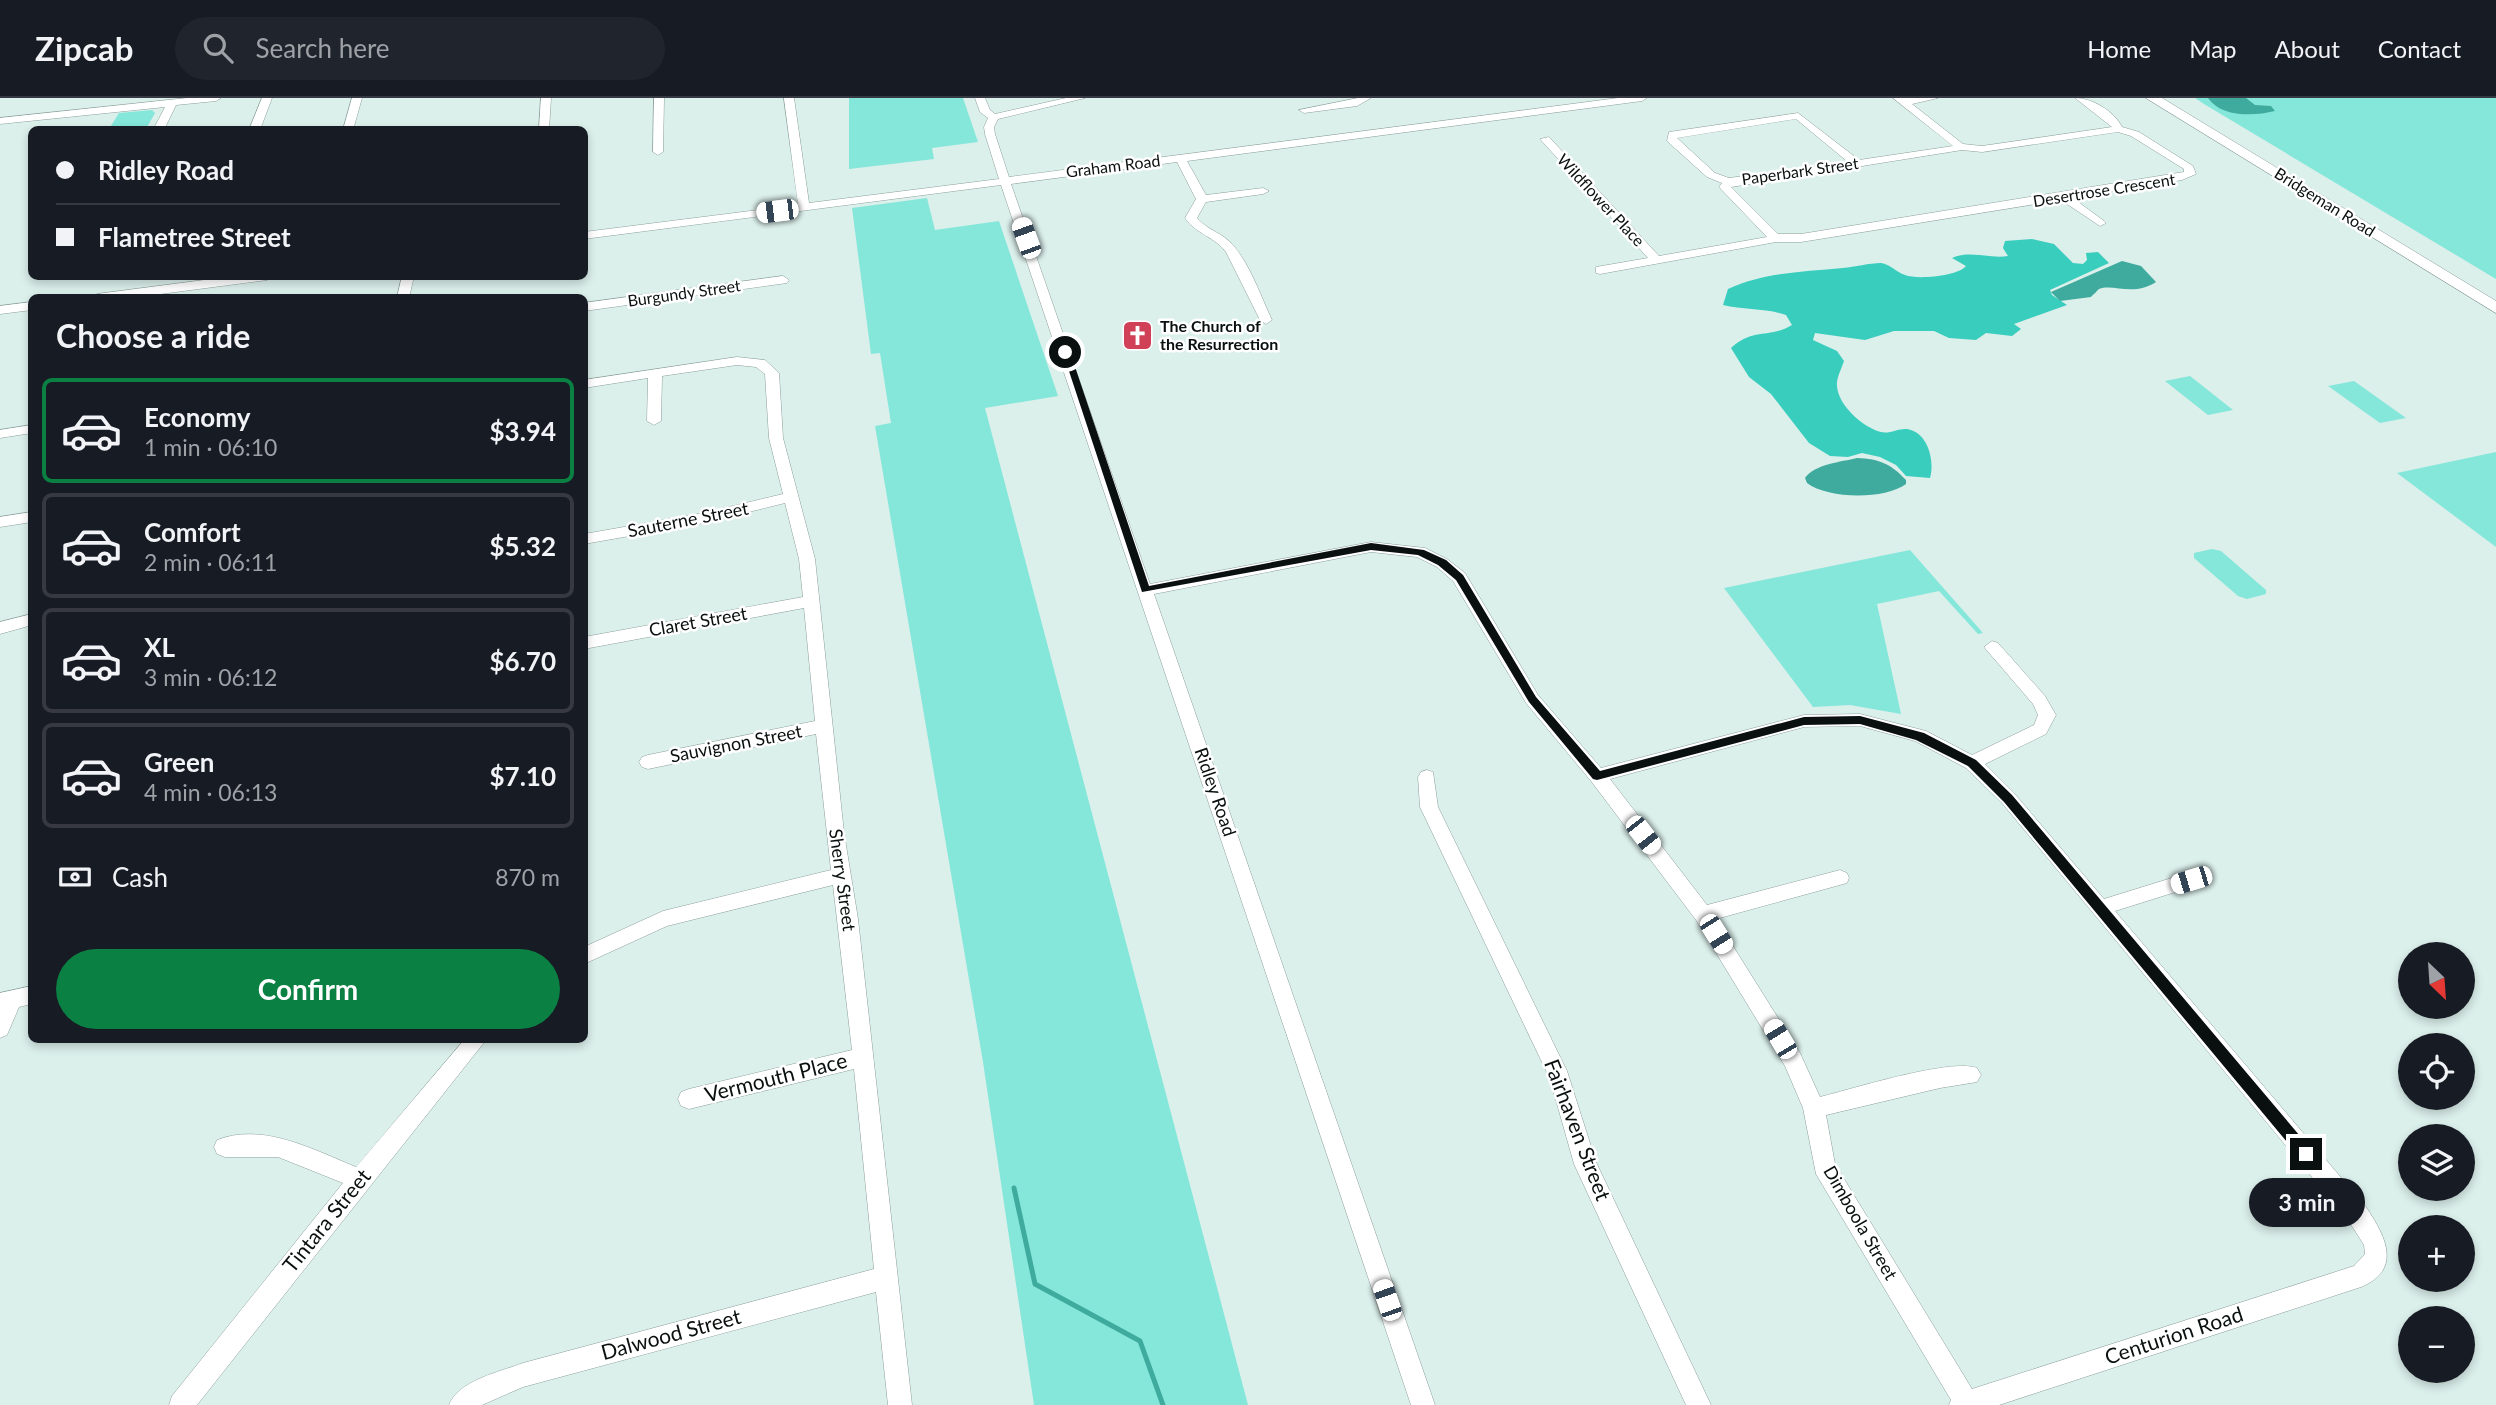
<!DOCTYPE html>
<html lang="en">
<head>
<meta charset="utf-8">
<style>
	body { margin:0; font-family:Lato,sans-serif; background:#20242c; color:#f1f3f6; height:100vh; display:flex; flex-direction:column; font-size:26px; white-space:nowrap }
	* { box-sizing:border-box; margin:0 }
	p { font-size:23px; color:#9ea1a6 }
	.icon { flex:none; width:38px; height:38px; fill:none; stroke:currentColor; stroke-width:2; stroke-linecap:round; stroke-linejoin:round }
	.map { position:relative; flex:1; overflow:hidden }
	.side { position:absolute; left:28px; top:196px; width:560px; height:749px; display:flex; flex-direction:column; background:#171b24; border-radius:10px; box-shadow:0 4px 10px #0003 }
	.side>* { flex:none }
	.banner { position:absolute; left:28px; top:28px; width:560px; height:154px; border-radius:10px; box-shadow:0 4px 10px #0003; display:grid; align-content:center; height:154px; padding:0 28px; background:#171b24 }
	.needle { width:46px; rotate:155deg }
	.buttons { position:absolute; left:2398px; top:844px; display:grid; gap:14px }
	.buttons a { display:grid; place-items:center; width:77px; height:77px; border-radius:50%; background:#171b24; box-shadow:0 4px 10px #0003; font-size:35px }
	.end { position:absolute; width:32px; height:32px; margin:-16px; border:9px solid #09100f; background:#fff; box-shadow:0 0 0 4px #fff }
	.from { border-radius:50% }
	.bubble { position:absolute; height:49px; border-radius:24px; background:#171b24; box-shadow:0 4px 10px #0003; font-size:23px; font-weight:700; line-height:49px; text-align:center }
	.car { position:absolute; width:21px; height:42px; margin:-21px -10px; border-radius:9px; box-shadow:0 0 5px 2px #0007; background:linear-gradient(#fff 24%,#345 0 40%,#fff 0 76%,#345 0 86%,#fff 0) }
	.banner b { display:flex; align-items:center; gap:24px; height:66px; font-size:26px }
	.banner b+b { border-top:2px solid #363941 }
	.banner i { width:18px; height:18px; background:#f1f3f6 }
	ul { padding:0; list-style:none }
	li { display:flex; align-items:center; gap:21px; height:105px; margin:0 14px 10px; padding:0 14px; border:4px solid #363941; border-radius:10px }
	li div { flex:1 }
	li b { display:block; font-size:26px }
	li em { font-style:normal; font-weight:700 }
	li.current { border-color:#0b8043 }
	li>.icon { width:63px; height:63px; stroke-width:1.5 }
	h2 { padding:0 28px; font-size:32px; line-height:84px }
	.pay { display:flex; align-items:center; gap:18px; height:77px; padding:0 28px; font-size:26px }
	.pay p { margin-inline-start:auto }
	.button { display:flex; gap:14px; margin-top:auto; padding:14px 28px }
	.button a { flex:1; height:80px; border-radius:42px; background:#0b8043; color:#fff; font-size:28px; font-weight:700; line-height:80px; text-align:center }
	header { display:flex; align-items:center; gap:42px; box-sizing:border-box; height:98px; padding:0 35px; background:#171b24; border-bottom:2px solid #363941 }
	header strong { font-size:33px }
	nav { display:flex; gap:38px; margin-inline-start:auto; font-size:24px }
	.search { width:490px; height:63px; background:#20242c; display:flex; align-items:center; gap:18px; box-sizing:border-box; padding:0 24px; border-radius:38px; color:#9ea1a6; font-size:26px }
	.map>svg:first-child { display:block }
</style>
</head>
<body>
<header>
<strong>Zipcab</strong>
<div class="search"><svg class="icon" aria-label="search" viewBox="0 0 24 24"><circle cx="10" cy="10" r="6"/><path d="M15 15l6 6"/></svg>Search here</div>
<nav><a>Home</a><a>Map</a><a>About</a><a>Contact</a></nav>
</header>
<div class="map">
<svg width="2496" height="1307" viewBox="0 0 2496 1307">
	<rect width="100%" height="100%" fill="#dbefeb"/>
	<!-- green -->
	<g fill="#84e7da">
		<polygon points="849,0 963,0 978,44 932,50 934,61 849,71"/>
		<polygon points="2195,0 2496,0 2496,181 2204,6"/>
		<polygon points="152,12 155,15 146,31 109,31 119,15"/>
		<polygon points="927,100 935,132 999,123 1058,298 985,310 1248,1307 1034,1307 983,964 875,328 891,325 880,255 871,256 852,110"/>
		<polygon points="2190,278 2233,312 2208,317 2165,283"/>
		<polygon points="2354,283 2406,320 2380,325 2328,288"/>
		<polygon points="2496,354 2496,449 2397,375"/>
		<polygon points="2212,451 2221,453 2266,492 2266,496 2247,501 2238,498 2194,460 2194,455"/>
		<polygon points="1910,452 1983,535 1978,536 1939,493 1877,506 1901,616 1850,607 1813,609 1724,490"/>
	</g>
	<!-- forest -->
	<path fill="#39cdbe" d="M 2032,141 L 2054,146 L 2073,165 L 2083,166 L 2087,162 L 2086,155 L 2098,154 L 2109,165 L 2050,192 L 2052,197 L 2067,207 L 2014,226 L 2021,231 L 2012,238 L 1986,235 L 1976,242 L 1949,240 L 1934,233 L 1894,233 L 1865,242 L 1815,235 L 1813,242 L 1837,253 L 1844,263 C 1842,269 1838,277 1837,284 C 1835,305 1862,329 1881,334 C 1890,336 1899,330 1907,331 C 1928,334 1935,363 1930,380 L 1906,378 L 1896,367 L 1880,359 L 1862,355 L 1848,359 L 1830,358 L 1809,345 L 1771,296 L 1749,279 L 1731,250 C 1754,229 1769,241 1792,227 L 1786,217 C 1766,210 1744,212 1723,207 L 1728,191 C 1765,174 1803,174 1843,170 C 1855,169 1869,165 1881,165 C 1890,166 1896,174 1905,177 C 1917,182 1958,178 1966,168 L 1952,160 C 1970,152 1989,161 2008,158 L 2003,150 L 2005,143 Z"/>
	<!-- water -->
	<g fill="#3faa9e">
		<path d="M 2208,0 L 2246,0 L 2255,7 L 2271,8 L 2275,13 C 2254,18 2222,20 2208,0 Z"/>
		<path d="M 2122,163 L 2141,168 L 2156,184 C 2133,199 2113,185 2099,191 C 2099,191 2092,198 2091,199 L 2060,203 L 2051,194 Z"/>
		<path d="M 1857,360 C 1880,361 1891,366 1906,382 L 1906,386 C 1884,402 1828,401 1807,385 L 1805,380 C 1815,366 1841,364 1857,360 Z"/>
	</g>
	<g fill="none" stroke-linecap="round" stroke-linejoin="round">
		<!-- stream -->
		<polyline stroke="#3faa9e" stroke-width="5" points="1014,1090 1035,1186 1140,1243 1163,1307"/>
		<defs>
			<g id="minor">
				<polygon points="187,0 221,0 216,3 176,7 164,32 153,32 165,9 0,26 0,20"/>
				<polygon points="262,0 272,0 260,32 249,32"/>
				<polygon points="352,0 362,0 353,32 343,32"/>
				<polygon points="541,0 551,0 549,32 539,32"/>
				<polygon points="654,0 664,0 663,54 658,57 653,54"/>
				<path d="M 784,0 L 794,0 L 809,105 L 999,81 L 985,36 L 984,29 L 988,20 L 980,14 L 975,0 L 985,0 L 990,12 L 995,16 L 1066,0 L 1085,0 L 998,21 L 994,29 L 995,36 L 1009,79 L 1618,0 L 1647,0 L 1642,3 L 1187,63 L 1206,97 L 1263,90 L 1269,93 L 1263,96 L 1206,104 L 1197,120 C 1207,132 1223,135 1233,147 C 1251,168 1260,197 1272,222 L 1266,226 L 1260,222 L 1226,154 C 1215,139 1196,136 1185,120 L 1196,101 L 1177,64 L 1011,86 L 1150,486 L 1371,444 L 1425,450 L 1447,461 L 1465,475 L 1538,597 L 1601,670 L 1804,617 L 1860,616 L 1926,633 L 1972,657 L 2034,627 L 2038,617 L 2033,606 L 1984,549 L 1992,543 L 1998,545 L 2045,598 L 2056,617 L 2046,636 L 1985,666 L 2014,695 L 2104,801 L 2191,774 L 2198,777 L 2200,782 L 2198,787 L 2115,813 L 2366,1109 C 2384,1136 2404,1171 2361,1189 L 1999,1307 L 1949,1307 L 1951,1302 L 1816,1076 L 1803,1010 L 1785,968 L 1696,822 L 1591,683 L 1526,605 L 1453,483 L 1437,469 L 1417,459 L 1371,454 L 1154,496 L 1435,1307 L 1411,1307 L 1001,87 L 584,141 L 584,134 L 798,107 ZM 1860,628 L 1915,643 L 1966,670 L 2002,705 L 2350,1125 L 2364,1147 L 2365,1156 L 2354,1168 L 1972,1291 L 1835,1066 L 1826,1017 L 1940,990 L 1977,984 L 1981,977 L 1977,970 C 1951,960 1852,991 1820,999 L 1800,955 L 1716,821 L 1847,785 L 1849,780 L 1847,775 L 1840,772 L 1707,807 L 1610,681 L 1804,629 Z"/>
				<polygon points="1358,0 1371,0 1357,8 1304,15 1299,12"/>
				<path d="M 1893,0 L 1938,0 L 1912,6 L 1963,46 L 1982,48 L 2112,29 L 2075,0 C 2092,0 2114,13 2122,29 L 2139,34 L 2193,68 L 2196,76 L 2182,82 L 2073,100 L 2104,123 L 2106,125 L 2100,128 L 2061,102 L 1801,144 L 1776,144 L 1600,176 L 1596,175 L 1596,169 L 1648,160 L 1540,41 L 1549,39 L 1659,158 L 1767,139 L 1719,89 L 1722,85 L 1707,79 L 1667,43 L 1669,34 L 1798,15 L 1859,62 L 1953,48 ZM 1796,21 L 1848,64 L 1729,80 L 1715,75 L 1677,40 ZM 2118,34 L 2131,38 L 2184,71 L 2184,74 L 1801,136 L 1778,136 L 1731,89 L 1962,52 L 1982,54 Z"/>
				<polygon points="235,178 273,178 267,182 130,200 91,200 97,196"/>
				<polygon points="402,178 414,178 409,200 397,200"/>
				<polygon points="783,178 789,182 787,185 584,213 584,205"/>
				<polygon points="32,204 32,212 0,216 0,208"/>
				<path d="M 737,259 L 765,262 L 779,275 L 783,340 L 815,461 L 844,735 L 858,821 L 912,1307 L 888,1307 L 876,1194 L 523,1289 L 482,1307 L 449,1307 C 459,1282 500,1274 523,1265 L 874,1171 L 854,971 L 689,1011 L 681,1008 L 678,1001 L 681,994 L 689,991 L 852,952 L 833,787 L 667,828 L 584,866 L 584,849 L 663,813 L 831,772 L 816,636 L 648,671 L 642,669 L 639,664 L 642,659 L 648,657 L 815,623 L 804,510 L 584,551 L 584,539 L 803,499 L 799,461 L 785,405 L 704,425 L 584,446 L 584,436 L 704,415 L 783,396 L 769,340 L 765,276 L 756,269 L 737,267 L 662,278 L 661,323 L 654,327 L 647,323 L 648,280 L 584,290 L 584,282 Z"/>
				<polygon points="32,327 32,335 0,340 0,332"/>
				<polygon points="32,414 32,424 0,429 0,419"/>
				<polygon points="32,516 32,527 0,536 0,524"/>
				<polygon points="1427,672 1433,674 1438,709 1567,973 1596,1064 1711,1307 1686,1307 1574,1066 1550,981 1420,709 1418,679 1421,674"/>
				<polygon points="32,888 32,906 19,909 7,937 0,940 0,895"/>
				<path d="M 464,942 L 486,942 L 197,1307 L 169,1307 L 172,1298 L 343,1085 L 278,1059 L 225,1059 L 217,1056 L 214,1049 L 217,1042 C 263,1024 314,1052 356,1069 Z"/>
			</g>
			<polygon id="major" points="2146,0 2162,0 2496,203 2496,215"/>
		</defs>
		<!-- minor casing -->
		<use href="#minor" stroke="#8c9f9b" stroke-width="1"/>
		<!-- major casing -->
		<use href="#major" stroke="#8c9f9b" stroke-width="1"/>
		<!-- minor -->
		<use href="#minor" fill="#fff" fill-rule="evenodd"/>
		<!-- major -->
		<use href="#major" fill="#fff" fill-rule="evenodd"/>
	</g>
	<!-- route -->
	<polygon fill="#09100f" points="1062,252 1070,254 1149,488 1371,445 1424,452 1446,462 1463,477 1536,599 1600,673 1804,619 1860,618 1924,635 1976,662 2012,697 2311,1051 2311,1061 2301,1061 2004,704 1968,668 1916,642 1860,626 1804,627 1597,682 1593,681 1529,604 1456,482 1438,467 1418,457 1371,452 1142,494"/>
	<!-- icons -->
	<defs>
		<symbol id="church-square" viewBox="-11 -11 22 22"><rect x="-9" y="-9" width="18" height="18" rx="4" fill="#d04057" stroke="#fff"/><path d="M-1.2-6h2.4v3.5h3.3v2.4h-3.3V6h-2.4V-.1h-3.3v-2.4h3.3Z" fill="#fff"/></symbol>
	</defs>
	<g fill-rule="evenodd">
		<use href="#church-square" x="1120" y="220" width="35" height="35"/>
	</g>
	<g text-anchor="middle" stroke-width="5" stroke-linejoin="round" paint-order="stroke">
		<!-- far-street labels -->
		<g font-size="16" fill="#09100f" stroke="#fff">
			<text transform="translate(1113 68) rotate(-7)" y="6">Graham Road</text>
			<text transform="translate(1800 73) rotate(-8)" y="6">Paperbark Street</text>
			<text transform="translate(2104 92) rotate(-9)" y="6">Desertrose Crescent</text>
			<text transform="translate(1601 102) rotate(47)" y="6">Wildflower Place</text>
			<text transform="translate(2325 104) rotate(32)" y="6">Bridgeman Road</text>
			<text transform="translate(684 195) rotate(-8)" y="6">Burgundy Street</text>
		</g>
		<!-- far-poi labels -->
		<g font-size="16" font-weight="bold" fill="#09100f" stroke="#fff" text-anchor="start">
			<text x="1160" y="234">The Church of<tspan x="1160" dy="18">the Resurrection</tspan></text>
		</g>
		<!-- street labels -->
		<g font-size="18" fill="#09100f" stroke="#fff">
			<text transform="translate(688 422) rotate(-11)" y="6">Sauterne Street</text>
			<text transform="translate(698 524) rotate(-10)" y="6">Claret Street</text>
			<text transform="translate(736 646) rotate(-11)" y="6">Sauvignon Street</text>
			<text transform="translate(1215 694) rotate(71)" y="6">Ridley Road</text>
			<text transform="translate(842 782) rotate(82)" y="6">Sherry Street</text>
			<text transform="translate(1860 1125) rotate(60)" y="6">Dimboola Street</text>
		</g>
		<!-- near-street labels -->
		<g font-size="21" fill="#09100f" stroke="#fff">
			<text transform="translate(776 980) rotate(-14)" y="7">Vermouth Place</text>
			<text transform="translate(1577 1032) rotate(69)" y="7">Fairhaven Street</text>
			<text transform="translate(327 1123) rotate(-51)" y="7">Tintara Street</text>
			<text transform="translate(671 1237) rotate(-15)" y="7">Dalwood Street</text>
			<text transform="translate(2174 1238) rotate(-18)" y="7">Centurion Road</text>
		</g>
	</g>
</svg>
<div class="buttons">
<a><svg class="needle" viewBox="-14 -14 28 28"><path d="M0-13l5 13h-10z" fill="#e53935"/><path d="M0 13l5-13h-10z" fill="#9ea1a6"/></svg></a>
<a><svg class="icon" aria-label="locate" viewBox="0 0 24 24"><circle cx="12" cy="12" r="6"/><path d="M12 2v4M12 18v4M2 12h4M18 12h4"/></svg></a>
<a><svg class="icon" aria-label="layers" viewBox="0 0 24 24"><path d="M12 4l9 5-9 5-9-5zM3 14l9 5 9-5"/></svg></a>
<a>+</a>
<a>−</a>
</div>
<i class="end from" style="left:1065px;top:254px"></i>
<i class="end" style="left:2306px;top:1056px"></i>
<div class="bubble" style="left:2249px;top:1080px;width:116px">3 min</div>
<i class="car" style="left:777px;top:113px;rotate:263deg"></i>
<i class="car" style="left:1026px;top:140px;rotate:340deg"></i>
<i class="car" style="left:1643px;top:737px;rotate:142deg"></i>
<i class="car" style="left:2191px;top:782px;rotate:253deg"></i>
<i class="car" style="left:1716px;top:836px;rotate:148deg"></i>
<i class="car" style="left:1780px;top:941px;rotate:329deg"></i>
<i class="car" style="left:1387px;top:1202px;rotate:341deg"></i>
<div class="banner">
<b><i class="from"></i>Ridley Road</b>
<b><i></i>Flametree Street</b>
</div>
<section class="side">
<h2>Choose a ride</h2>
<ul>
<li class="current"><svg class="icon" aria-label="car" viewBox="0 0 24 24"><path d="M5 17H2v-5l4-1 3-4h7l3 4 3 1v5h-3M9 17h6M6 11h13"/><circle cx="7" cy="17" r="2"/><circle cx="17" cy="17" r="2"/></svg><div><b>Economy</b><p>1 min · 06:10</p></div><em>$3.94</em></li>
<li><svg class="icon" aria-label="car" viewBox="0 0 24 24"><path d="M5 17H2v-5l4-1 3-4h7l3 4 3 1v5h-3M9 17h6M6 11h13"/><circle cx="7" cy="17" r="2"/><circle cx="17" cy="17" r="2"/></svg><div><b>Comfort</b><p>2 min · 06:11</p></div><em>$5.32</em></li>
<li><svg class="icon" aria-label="car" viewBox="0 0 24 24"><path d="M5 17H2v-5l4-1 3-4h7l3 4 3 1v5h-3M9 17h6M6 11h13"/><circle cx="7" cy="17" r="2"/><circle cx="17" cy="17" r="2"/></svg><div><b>XL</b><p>3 min · 06:12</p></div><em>$6.70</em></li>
<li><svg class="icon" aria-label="car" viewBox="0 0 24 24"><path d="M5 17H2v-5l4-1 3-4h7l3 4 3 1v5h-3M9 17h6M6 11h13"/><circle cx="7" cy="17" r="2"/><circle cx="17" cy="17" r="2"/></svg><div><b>Green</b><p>4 min · 06:13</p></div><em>$7.10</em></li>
</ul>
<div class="pay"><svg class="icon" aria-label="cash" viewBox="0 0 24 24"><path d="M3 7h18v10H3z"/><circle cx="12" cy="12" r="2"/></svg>Cash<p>870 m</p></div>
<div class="button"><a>Confirm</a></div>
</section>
</div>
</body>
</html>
